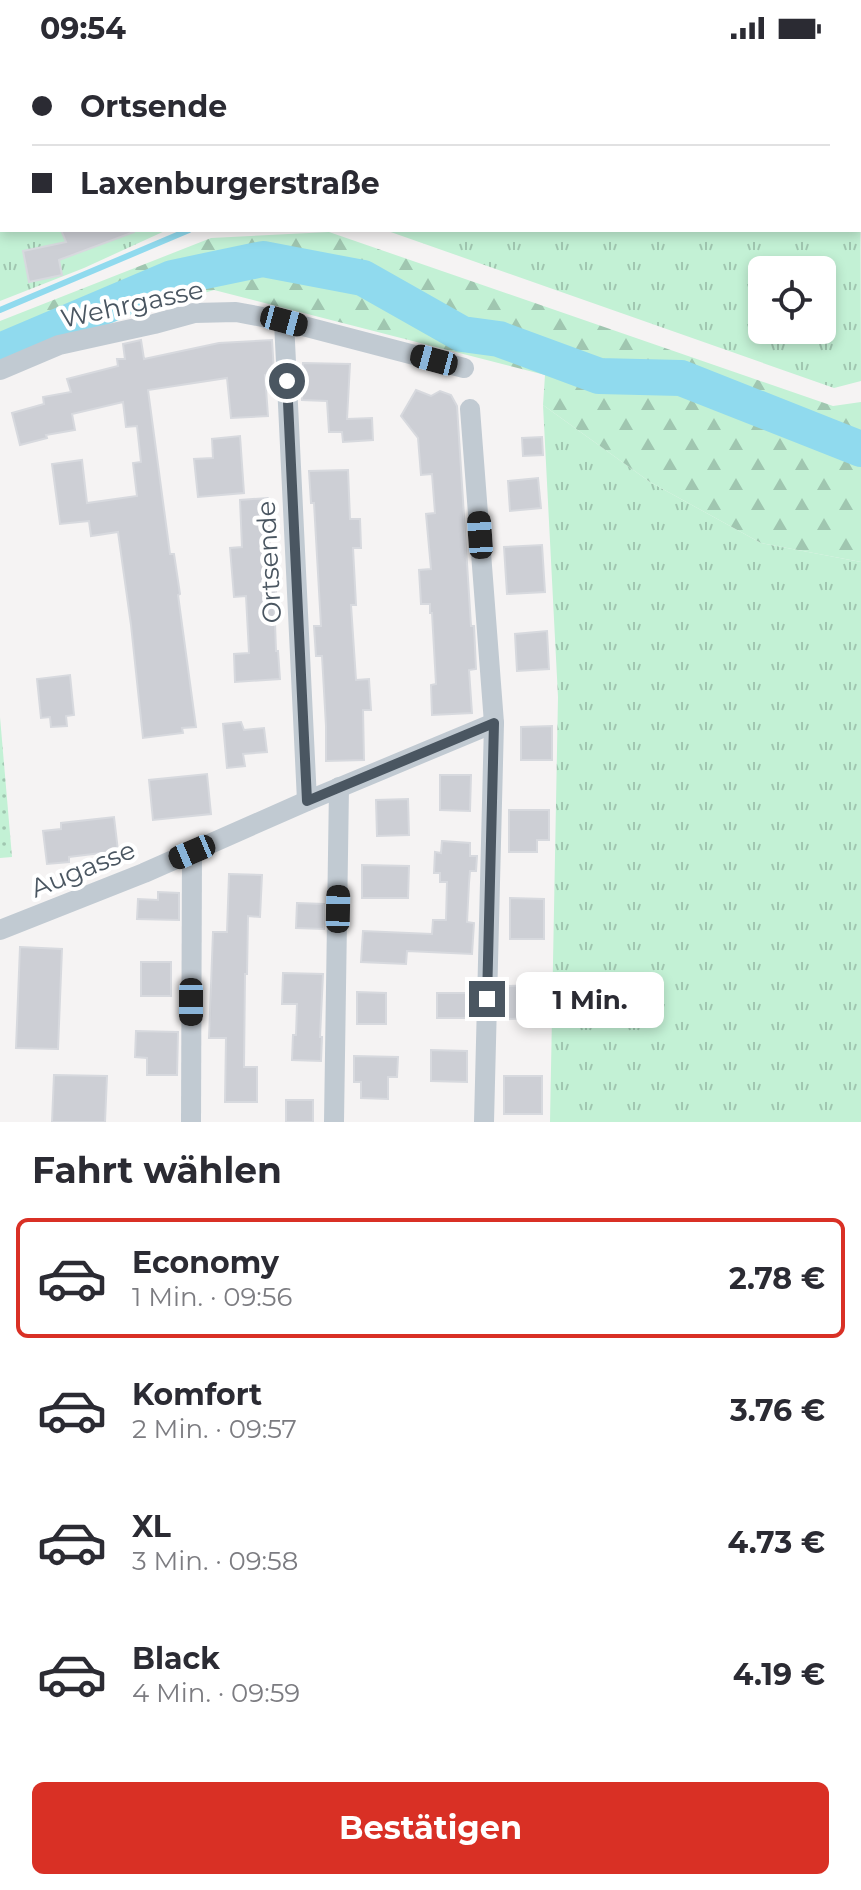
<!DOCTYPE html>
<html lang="de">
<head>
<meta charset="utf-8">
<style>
	body { margin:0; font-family:Montserrat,sans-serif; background:#f7f7f7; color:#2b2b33; height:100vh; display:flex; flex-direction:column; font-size:30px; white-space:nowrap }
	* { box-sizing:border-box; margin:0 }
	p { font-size:26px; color:#7c7c81 }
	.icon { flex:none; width:44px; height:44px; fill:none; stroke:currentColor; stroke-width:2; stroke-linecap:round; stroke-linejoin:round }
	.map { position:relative; height:1066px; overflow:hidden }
	.sheet { display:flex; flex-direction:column; background:#fff; flex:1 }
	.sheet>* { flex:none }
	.guide { position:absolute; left:0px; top:0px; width:862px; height:176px; box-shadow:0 4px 12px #0003; display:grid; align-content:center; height:176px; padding:0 32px; background:#fff }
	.buttons { position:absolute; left:748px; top:200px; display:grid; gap:16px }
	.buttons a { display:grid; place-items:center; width:88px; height:88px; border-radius:12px; background:#fff; box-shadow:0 4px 12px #0003; font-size:40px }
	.end { position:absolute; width:36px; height:36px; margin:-18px; border:10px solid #4a5661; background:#fff; box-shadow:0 0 0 4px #fff }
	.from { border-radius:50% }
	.bubble { position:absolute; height:56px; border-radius:12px; background:#fff; box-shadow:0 4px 12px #0003; font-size:26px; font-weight:700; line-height:56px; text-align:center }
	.car { position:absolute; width:24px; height:48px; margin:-24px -12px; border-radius:10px; box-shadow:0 0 6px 2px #0007; background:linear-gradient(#222 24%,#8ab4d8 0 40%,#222 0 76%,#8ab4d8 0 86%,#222 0) }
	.guide b { display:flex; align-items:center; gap:28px; height:76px; font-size:30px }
	.guide b+b { border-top:2px solid #e1e1e2 }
	.guide i { width:20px; height:20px; background:#2b2b33 }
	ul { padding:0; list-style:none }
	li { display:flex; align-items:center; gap:24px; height:120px; margin:0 16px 12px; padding:0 16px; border:4px solid transparent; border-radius:12px }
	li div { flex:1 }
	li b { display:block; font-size:30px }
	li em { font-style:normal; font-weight:700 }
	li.active { border-color:#d93025 }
	li>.icon { width:72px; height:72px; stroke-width:1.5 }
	h2 { padding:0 32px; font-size:36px; line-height:96px }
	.button { display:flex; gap:16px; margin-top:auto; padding:16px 32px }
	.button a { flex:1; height:92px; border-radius:12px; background:#d93025; color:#fff; font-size:32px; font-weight:700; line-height:92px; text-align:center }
	.status { display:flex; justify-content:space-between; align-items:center; height:56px; padding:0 40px; background:#fff; direction:ltr }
	.status svg { height:22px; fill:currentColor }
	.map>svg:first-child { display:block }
</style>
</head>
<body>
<div class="status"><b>09:54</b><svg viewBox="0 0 49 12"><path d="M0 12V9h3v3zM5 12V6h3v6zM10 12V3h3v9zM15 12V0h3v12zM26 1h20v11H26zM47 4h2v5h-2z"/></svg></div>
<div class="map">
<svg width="861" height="1066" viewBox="0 0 861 1066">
	<defs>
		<pattern id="grass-tufts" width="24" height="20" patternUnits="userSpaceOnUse" patternTransform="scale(2)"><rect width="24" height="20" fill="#c3f1d5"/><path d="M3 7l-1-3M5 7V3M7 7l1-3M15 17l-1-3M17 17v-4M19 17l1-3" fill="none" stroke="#a0c6b0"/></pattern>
		<pattern id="forest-firs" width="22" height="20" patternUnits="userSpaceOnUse" patternTransform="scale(2)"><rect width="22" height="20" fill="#c3f1d5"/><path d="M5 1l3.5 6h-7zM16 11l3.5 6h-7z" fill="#a0c6b0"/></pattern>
		<pattern id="garden-dots" width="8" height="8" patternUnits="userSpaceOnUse" patternTransform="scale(2)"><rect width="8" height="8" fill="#c3f1d5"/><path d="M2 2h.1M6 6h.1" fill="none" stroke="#a0c6b0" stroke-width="1.8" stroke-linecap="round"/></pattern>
	</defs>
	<rect width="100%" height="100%" fill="#f5f3f3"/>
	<!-- grass -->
	<g fill="url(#grass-tufts)" fill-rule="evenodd">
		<polygon points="0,0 458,0 457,2 2,2 2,174 167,174 84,212 0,245"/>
		<polygon points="504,0 861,0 861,19 860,2 503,2"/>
		<path d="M 860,60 L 861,325 L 834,332 L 385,174 L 860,174 ZM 762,214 L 822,214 L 822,274 L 762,274 Z"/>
		<polygon points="543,349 650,426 761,487 861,506 861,1066 550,1066 558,641"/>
	</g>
	<!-- forest -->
	<polygon fill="url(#forest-firs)" points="329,176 833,350 861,346 861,506 761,487 650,426 543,349 545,319 214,234 45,285 33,276 0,290 0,265 211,182"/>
	<!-- garden -->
	<polygon fill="url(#garden-dots)" points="0,661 12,801 0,802"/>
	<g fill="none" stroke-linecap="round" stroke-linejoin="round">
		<!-- stream -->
		<polyline stroke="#90daee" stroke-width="6" points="0,254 189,174"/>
		<!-- river -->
		<polyline stroke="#90daee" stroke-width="36" points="0,295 172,222 263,203 363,222 462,278 499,283 599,320 681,322 861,393"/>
	</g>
	<!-- building -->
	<g fill="#cdcfd5" stroke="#d7d9de" stroke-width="2">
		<polygon points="61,174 134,174 134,176 59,204 62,219 29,226 23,195 66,186"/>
		<polygon points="141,284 144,303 219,287 272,284 274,317 265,319 268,360 231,362 227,322 148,334 170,498 174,498 180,538 178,539 196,671 182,672 183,677 143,682 131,569 118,476 91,480 89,465 60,468 52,408 82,404 87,447 137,440 133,407 141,406 137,370 126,371 123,346 72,358 75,374 46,379 47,382 20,389 12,357 44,348 43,341 71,336 67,323 118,310 117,303 125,303 123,288"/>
		<polygon points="303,307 350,308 347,363 372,362 373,384 343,386 342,376 329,376 327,345 302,344"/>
		<polygon points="416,334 431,340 440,335 451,339 457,350 471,570 474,570 476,613 469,614 472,657 432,659 431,629 436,628 432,557 430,557 430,548 421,548 419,514 431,513 426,458 435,457 432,418 421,419 418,382 401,360"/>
		<polygon points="240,380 244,437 198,441 194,403 213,402 212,383"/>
		<polygon points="542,381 543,399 523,400 522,382"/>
		<polygon points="348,414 350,463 360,463 361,492 353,492 356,549 351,549 356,624 369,623 371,654 363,654 364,704 326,705 326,670 322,600 316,600 314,570 321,570 314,447 311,447 309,415"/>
		<polygon points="538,422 541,452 510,455 508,425"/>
		<polygon points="268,442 270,489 273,489 276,538 274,538 276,595 278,595 280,623 235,626 234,598 249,597 246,540 234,541 230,492 242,491 240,444"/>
		<polygon points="542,489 545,536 507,538 504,491"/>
		<polygon points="547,575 549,613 517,615 515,578"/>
		<polygon points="70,619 74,659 66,660 67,670 51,671 50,661 41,662 37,623"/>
		<polygon points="241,666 244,674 264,672 267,696 243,698 245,710 227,712 223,668"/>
		<polygon points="552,670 552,704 521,704 521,671"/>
		<polygon points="207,718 211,758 153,764 149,724"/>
		<polygon points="440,719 471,719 470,755 440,754"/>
		<polygon points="408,743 409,779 377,780 376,744"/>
		<polygon points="509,754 549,754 549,784 537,784 537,796 509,796"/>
		<polygon points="114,761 118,795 69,801 69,806 47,808 43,775 61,773 61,767"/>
		<polygon points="442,785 470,787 470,800 477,800 476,815 470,815 469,827 467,866 474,867 472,898 407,895 406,908 361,906 363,875 432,878 433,864 446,864 447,826 440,826 440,817 434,817 435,796 441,797"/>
		<polygon points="362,809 409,810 408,842 362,842"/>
		<polygon points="229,818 262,819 260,861 248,860 247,918 245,918 244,1011 257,1011 257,1046 225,1046 226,982 209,982 213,876 227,876"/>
		<polygon points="158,836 179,837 179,864 137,863 138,843 158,844"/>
		<polygon points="510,842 544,843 544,883 510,883"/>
		<polygon points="297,847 324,848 324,873 296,872"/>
		<polygon points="20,891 62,893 58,993 16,992"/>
		<rect x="141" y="906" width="30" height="34"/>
		<polygon points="283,917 323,918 320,981 322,981 321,1005 292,1004 293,979 296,979 297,948 282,948"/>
		<polygon points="536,929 537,962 508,963 507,930"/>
		<polygon points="357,936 386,937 386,968 357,968"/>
		<rect x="437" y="937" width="30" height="25"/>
		<polygon points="136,975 178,976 177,1019 147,1019 147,1002 135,1001"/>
		<polygon points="431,994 467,995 467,1026 431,1025"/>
		<polygon points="354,1000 398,1001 397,1021 388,1021 388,1043 361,1042 361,1026 354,1026"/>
		<polygon points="54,1019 107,1020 105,1066 52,1066"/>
		<rect x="504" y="1020" width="38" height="38"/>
		<rect x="286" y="1044" width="27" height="22"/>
	</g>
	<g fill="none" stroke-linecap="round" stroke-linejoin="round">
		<!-- minor -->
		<g stroke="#c1cad2" stroke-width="20">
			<polyline points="477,2 477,0"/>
			<polyline points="284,265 307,745"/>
			<polyline points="0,314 59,289 154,268 194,257 236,256 284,265 464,312"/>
			<polyline points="470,353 494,667 484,1066"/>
			<polyline points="0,874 144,817 307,745 494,667"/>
			<polyline points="191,1066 192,796"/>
			<polyline points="334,1066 339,731"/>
		</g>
	</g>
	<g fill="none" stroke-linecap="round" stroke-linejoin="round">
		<!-- route -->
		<polyline stroke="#4a5661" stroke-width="10" points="287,325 307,745 494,667 487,943"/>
	</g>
	<g text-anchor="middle" stroke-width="8" stroke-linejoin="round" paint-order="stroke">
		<!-- street labels -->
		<g font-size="26" fill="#4a5661" stroke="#fff">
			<text transform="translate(132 248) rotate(-12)" y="9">Wehrgasse</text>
			<text transform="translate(269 506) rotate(-93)" y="9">Ortsende</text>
			<text transform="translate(83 813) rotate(-22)" y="9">Augasse</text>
		</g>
	</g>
</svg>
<div class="buttons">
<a><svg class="icon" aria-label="locate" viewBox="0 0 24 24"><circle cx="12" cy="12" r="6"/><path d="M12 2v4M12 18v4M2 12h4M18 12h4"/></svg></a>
</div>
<i class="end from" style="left:287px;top:325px"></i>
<i class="end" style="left:487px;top:943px"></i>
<div class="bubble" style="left:516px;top:916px;width:148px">1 Min.</div>
<i class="car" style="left:284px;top:265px;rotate:105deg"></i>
<i class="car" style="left:434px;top:304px;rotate:285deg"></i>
<i class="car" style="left:480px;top:479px;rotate:356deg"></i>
<i class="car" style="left:192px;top:796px;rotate:247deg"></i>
<i class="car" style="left:338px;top:853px;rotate:1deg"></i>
<i class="car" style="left:191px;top:946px;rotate:180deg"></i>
<div class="guide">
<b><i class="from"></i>Ortsende</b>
<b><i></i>Laxenburgerstraße</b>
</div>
</div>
<section class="sheet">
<h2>Fahrt wählen</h2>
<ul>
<li class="active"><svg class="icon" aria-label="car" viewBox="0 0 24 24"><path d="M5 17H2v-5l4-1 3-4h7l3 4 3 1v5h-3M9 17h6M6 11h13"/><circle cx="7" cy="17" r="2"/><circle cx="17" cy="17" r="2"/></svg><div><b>Economy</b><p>1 Min. · 09:56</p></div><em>2.78 €</em></li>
<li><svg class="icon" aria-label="car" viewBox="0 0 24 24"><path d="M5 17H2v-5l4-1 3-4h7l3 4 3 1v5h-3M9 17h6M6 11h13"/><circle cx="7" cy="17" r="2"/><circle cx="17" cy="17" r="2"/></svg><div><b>Komfort</b><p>2 Min. · 09:57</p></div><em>3.76 €</em></li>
<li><svg class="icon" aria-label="car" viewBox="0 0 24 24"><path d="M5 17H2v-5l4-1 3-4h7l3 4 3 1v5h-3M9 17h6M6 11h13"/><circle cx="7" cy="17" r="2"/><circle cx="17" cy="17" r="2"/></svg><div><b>XL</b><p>3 Min. · 09:58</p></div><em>4.73 €</em></li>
<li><svg class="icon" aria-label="car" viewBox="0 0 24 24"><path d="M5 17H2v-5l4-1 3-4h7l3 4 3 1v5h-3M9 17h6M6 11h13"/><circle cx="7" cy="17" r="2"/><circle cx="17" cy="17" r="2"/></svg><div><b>Black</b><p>4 Min. · 09:59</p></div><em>4.19 €</em></li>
</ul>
<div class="button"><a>Bestätigen</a></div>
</section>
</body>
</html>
